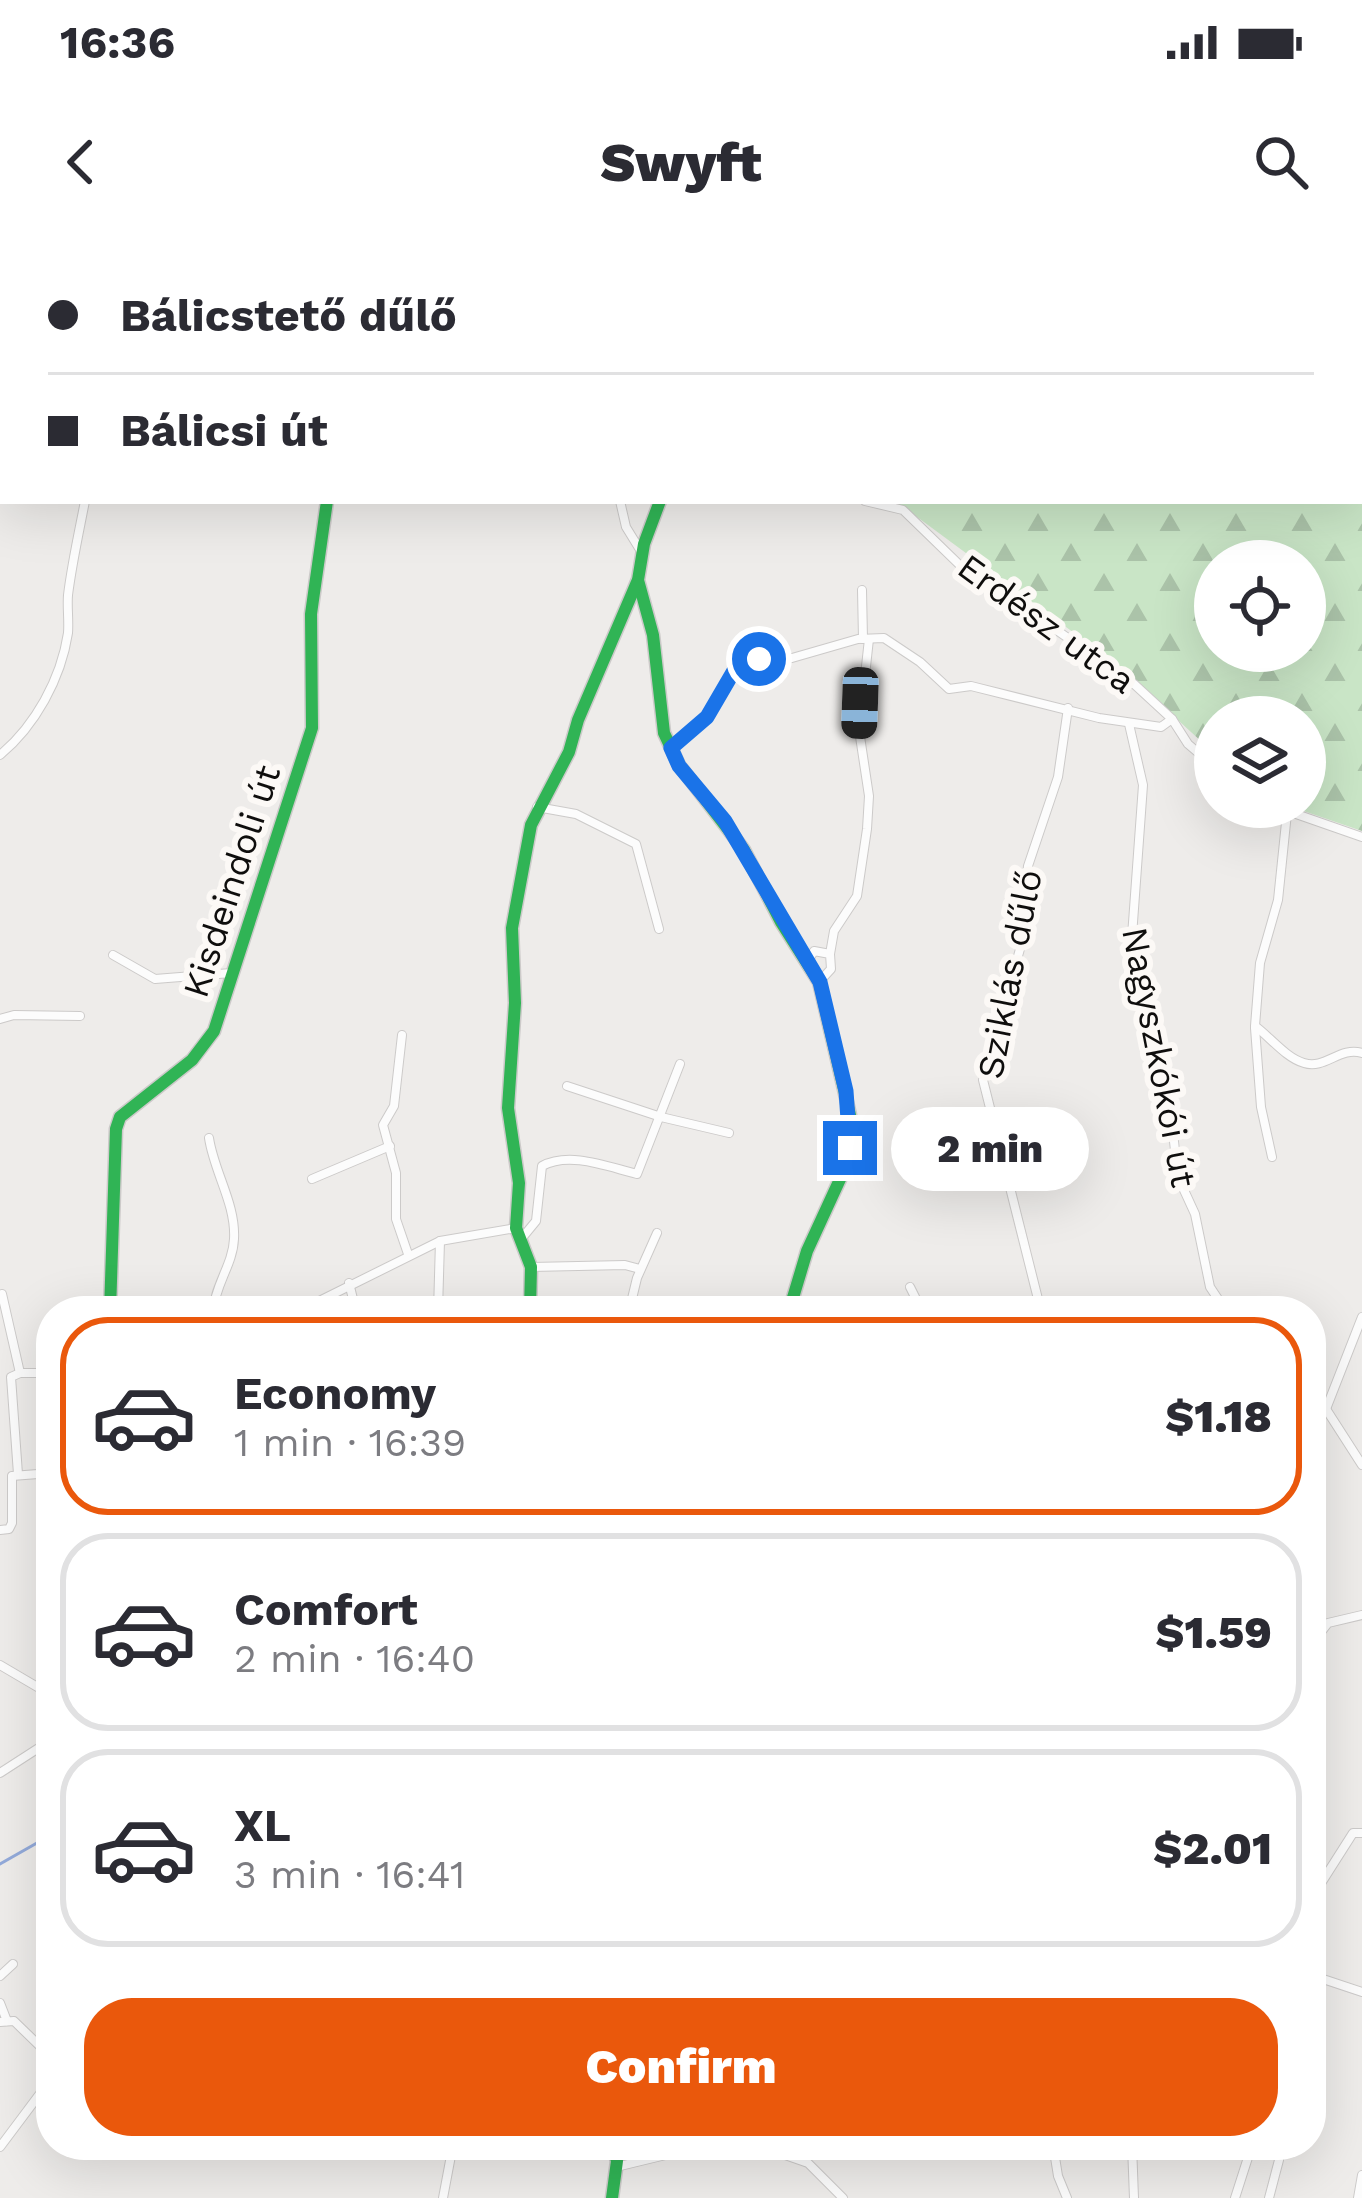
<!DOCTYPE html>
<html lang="en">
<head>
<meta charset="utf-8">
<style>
	body { margin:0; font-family:"Work Sans",sans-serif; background:#f7f7f7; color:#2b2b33; height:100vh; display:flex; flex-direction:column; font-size:45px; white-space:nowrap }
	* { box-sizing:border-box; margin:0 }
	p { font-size:39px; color:#7c7c81 }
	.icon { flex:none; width:66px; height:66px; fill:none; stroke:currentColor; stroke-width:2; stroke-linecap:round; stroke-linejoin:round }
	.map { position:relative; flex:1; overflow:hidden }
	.drawer { position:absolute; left:36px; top:1056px; width:1290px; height:864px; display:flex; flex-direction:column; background:#fff; border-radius:48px; box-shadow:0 12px 48px #0002 }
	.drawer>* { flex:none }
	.top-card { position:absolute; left:0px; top:0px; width:1362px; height:264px; box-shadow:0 12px 48px #0002; display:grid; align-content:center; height:264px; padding:0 48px; background:#fff }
	.tools { position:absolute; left:1194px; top:300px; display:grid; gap:24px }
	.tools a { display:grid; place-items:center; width:132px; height:132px; border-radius:50%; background:#fff; box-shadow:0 12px 48px #0002; font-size:60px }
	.end { position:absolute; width:54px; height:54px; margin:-27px; border:15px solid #1a73e8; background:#fff; box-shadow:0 0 0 6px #fff }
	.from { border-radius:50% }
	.bubble { position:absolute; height:84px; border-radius:42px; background:#fff; box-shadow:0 12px 48px #0002; font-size:39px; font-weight:800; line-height:84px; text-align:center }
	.car { position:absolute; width:36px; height:72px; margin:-36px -18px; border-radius:15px; box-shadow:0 0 9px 3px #0007; background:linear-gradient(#222 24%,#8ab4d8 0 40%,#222 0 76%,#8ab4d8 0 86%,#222 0) }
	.top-card b { display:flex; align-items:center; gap:42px; height:114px; font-size:45px }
	.top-card b+b { border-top:3px solid #e1e1e2 }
	.top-card i { width:30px; height:30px; background:#2b2b33 }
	ul { padding:21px 0 0; list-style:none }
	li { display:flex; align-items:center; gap:36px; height:198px; margin:0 24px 18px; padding:0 24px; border:6px solid #e1e1e2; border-radius:48px }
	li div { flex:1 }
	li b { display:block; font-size:45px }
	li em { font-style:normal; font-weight:800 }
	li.on { border-color:#ea580c }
	li>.icon { width:108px; height:108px; stroke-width:1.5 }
	.button { display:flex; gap:24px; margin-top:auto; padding:24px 48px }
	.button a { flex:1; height:138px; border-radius:48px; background:#ea580c; color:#fff; font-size:48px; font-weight:800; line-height:138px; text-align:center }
	.status { display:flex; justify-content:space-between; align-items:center; height:84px; padding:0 60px; background:#fff; direction:ltr }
	.status svg { height:33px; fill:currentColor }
	header { display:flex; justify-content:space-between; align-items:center; height:156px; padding:0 48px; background:#fff; font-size:54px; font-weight:800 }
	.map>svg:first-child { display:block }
</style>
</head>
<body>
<div class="status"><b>16:36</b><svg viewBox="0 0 49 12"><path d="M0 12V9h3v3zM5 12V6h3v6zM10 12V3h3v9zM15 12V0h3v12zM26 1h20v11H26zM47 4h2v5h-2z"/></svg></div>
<header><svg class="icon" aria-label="back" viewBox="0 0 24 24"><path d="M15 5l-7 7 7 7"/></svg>Swyft<svg class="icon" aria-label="search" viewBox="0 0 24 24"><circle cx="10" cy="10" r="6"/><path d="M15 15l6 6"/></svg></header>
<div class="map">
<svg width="1362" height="1958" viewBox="0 0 1362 1958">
	<defs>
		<pattern id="forest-firs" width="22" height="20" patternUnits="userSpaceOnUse" patternTransform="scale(3)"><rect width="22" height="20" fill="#c9e5c6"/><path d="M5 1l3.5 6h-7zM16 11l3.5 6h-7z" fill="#abc3a9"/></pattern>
	</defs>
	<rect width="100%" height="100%" fill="#eeecea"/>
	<!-- forest -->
	<path fill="url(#forest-firs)" fill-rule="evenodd" d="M 587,0 L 1362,0 L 1362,591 L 1292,567 L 1305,567 L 1305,477 L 1215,477 L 1215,514 L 1120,427 L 909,271 L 881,261 L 1359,261 L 1359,3 ZM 1215,321 L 1305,321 L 1305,411 L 1215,411 Z"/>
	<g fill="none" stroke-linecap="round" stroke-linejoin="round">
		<!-- stream -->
		<polyline stroke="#93aada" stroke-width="3" points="0,1624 51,1595"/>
		<defs>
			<g id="street">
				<polyline points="584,0 586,3"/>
				<polyline points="103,3 104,0"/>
				<polyline points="442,3 445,0"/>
				<polyline points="620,261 626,287 642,313"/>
				<polyline points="865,261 903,270 971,336 999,350 1134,444 1172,479 1188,504 1215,527"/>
				<polyline points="862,350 863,399"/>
				<polyline points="1129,484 1143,545 1132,696 1171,875 1178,937 1195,974 1210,1047 1226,1071"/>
				<polyline points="671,509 707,477 740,424 792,418 858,399 884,398 920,422 949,449 971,446 1099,478 1161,487 1172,479"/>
				<path d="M 0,515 C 35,486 61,439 68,393 C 69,380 67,367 68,355 C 72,323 79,292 85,261"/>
				<polyline points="537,567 576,574 636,604 659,689"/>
				<polyline points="1276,567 1362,597"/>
				<path d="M 1287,573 L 1278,660 L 1260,723 L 1255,786 C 1270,797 1286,818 1304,823 C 1325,830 1340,806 1362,813"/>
				<polyline points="830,714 834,691 857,656 867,589 869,556 859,490 869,399"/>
				<polyline points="113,715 155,739 231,733"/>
				<polyline points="807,723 814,711 830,714 831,729 819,742"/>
				<polyline points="0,779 14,775 80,776"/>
				<polyline points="1255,788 1261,867 1272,917"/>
				<polyline points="402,795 394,866 383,885 396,933 396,979 408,1014"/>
				<polyline points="567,846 661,877 729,893"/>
				<path d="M 209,898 C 214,932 236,964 234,999 C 233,1024 215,1045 213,1071"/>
				<polyline points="312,939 390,906"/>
				<path d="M 522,998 L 536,981 L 542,926 C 570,911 608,927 637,934 L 680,824"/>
				<polyline points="531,1027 625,1025 640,1029"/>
				<polyline points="349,1043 356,1071"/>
				<polyline points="910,1047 922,1071"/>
				<polyline points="2,1054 20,1133"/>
				<polyline points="299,1071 440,1001 516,988"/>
				<polyline points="438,1071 440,1001"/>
				<polyline points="629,1071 637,1038 657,993"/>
				<polyline points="1041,1071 983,840 1020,709 1028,626 1058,537 1068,468"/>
				<polyline points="1311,1162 1326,1169 1362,1225"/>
				<polyline points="1326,1169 1362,1077"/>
				<polyline points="18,1234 11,1137 20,1133 51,1133"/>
				<polyline points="0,1290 9,1289 12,1283 12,1236 51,1233"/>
				<polyline points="1311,1405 1328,1383 1362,1375"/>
				<polyline points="0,1425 51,1455"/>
				<polyline points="0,1533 51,1500"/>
				<polyline points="1311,1659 1353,1593 1362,1593"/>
				<polyline points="1311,1735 1362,1752"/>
				<polyline points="0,1736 13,1724"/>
				<polyline points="0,1763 7,1781"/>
				<polyline points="0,1782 14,1781 51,1817"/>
				<polyline points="756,1905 808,1923 843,1958"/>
				<polyline points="1053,1905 1058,1936 1067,1958"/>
				<polyline points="1132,1905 1134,1958"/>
				<polyline points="0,1907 51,1839"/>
				<polyline points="163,1910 179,1905"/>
				<polyline points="616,1927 707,1905"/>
				<polyline points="443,1958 453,1905"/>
				<polyline points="1235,1958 1252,1905"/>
				<polyline points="1269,1958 1279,1920"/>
				<polyline points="1358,1958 1362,1935"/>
			</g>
			<g id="fast">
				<polyline points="1359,217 1362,219"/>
				<polyline points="660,261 644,304 638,340 653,395 664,493 679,525 744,610 781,682 819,742 850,875 847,924 807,1011 789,1071"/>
				<polyline points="110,1071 116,889 120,877 192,820 214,791 312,488 311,374 327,261"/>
				<polyline points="530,1071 531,1027 516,988 519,943 508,868 515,763 512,688 531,585 569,512 578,480 637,342"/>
				<polyline points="612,1905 617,1921 612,1958"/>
			</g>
			<polyline id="slow" points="1091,0 1094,3"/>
		</defs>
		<!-- street casing -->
		<use href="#street" stroke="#cccac9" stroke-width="10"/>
		<!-- fast casing -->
		<use href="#fast" stroke="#cccac9" stroke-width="15"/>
		<!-- slow casing -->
		<use href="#slow" stroke="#cccac9" stroke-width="15"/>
		<!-- street -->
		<use href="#street" stroke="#fcfcfc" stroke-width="8"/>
		<!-- fast -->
		<use href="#fast" stroke="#30b455" stroke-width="12"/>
		<!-- slow -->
		<use href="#slow" stroke="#ff9f0a" stroke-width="12"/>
	</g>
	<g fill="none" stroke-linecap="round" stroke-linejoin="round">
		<!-- route -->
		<polyline stroke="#1a73e8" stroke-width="15" points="759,419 735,429 707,477 671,508 679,526 725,581 820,742 846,851 850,908"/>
	</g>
	<g text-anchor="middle" stroke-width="12" stroke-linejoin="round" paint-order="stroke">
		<!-- street labels -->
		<g font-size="36" fill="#0f0e0d" stroke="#fcf9f6">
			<text transform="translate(1047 383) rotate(36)" y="13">Erdész utca</text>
			<text transform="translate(231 641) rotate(-72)" y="13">Kisdeindoli út</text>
			<text transform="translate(1009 734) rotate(-79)" y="13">Sziklás dűlő</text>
			<text transform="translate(1160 817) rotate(79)" y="13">Nagyszkókói út</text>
		</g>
	</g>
</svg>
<div class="tools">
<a><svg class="icon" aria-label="locate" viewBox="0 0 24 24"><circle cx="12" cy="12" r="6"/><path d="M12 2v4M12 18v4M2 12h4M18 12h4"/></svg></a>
<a><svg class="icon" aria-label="layers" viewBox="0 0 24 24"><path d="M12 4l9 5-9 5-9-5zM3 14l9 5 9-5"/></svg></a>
</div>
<i class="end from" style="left:759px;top:419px"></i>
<i class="end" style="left:850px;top:908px"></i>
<div class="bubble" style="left:891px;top:867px;width:198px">2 min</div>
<i class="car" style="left:860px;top:463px;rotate:182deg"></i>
<div class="top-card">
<b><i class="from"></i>Bálicstető dűlő</b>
<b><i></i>Bálicsi út</b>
</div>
<section class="drawer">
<ul>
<li class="on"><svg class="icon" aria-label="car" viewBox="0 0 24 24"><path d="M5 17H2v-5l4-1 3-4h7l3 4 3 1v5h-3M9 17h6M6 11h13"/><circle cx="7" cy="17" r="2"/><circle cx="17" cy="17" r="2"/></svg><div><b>Economy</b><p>1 min · 16:39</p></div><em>$1.18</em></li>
<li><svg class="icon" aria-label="car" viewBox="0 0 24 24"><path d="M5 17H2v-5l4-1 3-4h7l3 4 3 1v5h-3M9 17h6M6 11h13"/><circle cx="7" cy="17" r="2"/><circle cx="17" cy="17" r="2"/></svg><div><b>Comfort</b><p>2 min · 16:40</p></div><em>$1.59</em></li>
<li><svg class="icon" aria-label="car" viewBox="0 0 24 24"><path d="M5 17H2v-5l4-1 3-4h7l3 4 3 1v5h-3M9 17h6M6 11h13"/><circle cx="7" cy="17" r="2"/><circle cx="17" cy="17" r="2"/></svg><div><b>XL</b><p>3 min · 16:41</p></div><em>$2.01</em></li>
</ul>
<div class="button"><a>Confirm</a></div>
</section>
</div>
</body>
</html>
